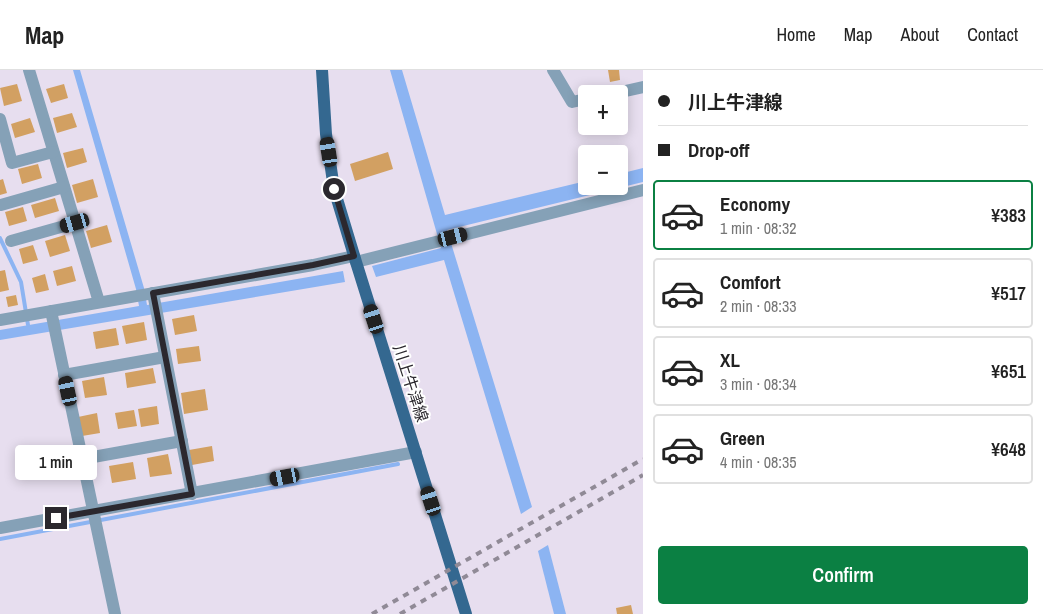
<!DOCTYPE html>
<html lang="en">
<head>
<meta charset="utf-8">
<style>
	body { margin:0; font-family:"Archivo Narrow","Noto Sans JP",sans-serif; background:#f6f6f6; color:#222; height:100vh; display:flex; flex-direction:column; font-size:19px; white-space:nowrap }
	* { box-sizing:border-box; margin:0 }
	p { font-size:16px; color:#767676 }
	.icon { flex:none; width:28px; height:28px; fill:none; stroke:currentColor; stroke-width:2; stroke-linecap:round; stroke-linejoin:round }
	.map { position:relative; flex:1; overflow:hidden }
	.details { display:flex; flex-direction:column; background:#fff; width:400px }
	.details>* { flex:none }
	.hud { display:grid; align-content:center; height:110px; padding:0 15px; background:#fff }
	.fabs { position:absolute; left:578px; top:15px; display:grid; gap:10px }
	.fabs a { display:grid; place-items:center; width:50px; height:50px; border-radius:5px; background:#fff; box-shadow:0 2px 12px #0003; font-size:25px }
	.end { position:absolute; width:22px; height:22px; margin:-11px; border:6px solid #2b282e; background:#fff; box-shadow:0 0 0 2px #fff }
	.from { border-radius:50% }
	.bubble { position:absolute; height:35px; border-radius:5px; background:#fff; box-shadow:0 2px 12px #0003; font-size:16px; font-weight:600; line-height:35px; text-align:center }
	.car { position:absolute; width:15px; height:30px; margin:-15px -8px; border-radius:6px; box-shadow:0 0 4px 1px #0007; background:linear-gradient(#222 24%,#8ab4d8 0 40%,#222 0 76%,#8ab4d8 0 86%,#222 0) }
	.hud b { display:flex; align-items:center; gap:18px; height:48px; font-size:19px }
	.hud b+b { border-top:1px solid #e0e0e0 }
	.hud i { width:12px; height:12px; background:#222 }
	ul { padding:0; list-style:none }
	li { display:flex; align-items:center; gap:15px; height:70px; margin:0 10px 8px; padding:0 5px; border:2px solid #e0e0e0; border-radius:5px }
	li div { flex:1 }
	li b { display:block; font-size:19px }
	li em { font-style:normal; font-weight:600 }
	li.active { border-color:#0b8043 }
	li>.icon { width:45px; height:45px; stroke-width:1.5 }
	.action { display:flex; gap:10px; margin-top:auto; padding:10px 15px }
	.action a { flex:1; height:58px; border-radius:5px; background:#0b8043; color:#fff; font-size:20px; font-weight:600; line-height:58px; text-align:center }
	header { display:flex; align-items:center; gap:30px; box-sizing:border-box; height:70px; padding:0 25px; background:#fff; border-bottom:1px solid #e0e0e0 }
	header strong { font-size:24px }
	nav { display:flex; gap:28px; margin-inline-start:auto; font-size:18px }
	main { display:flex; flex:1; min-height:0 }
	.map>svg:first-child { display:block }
</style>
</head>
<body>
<header>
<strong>Map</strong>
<nav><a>Home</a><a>Map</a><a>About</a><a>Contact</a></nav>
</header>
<main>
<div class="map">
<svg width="643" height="544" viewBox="0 0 643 544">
	<rect width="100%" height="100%" fill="#e7deef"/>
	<!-- water -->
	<g fill="#8cb4f2">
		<polygon points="73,0 80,0 144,218 147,235 343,201 345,212 0,270 0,260 139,236 136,219"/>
		<polygon points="390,0 402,0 445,145 586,111 586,116 619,116 619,104 643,98 643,112 447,160 532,437 521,444 444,190 376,207 372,196 441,178"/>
		<polygon points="548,475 566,544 554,544 538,481"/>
	</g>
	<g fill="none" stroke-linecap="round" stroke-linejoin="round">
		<!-- stream -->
		<g stroke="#8cb4f2" stroke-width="4">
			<polyline points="0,168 21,212 28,255"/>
			<polyline points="0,469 398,394"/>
		</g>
	</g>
	<!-- building -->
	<g fill="#d2a062">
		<polygon points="608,0 619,0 620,10 610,12"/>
		<polygon points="17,14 22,31 4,36 0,18"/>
		<polygon points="64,14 68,28 51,33 46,19"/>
		<polygon points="72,43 77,57 57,63 53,48"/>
		<polygon points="30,48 35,62 15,68 11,54"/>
		<polygon points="83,78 87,92 67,98 63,83"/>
		<polygon points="388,82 393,99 355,111 350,94"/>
		<polygon points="38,94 42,108 22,114 18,99"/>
		<polygon points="3,109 7,123 0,125 0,110"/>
		<polygon points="93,109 98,127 77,133 72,115"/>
		<polygon points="55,128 59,141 35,148 31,135"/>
		<polygon points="23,137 27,151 9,156 5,142"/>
		<polygon points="107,155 112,172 91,178 86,161"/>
		<polygon points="65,165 70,181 50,187 45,171"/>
		<polygon points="33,175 38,190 23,194 19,179"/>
		<polygon points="72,196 76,211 57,216 53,201"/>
		<polygon points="5,200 9,220 0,222 0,201"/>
		<polygon points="45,204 49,220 36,223 32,208"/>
		<polygon points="16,225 18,235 8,237 6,227"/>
		<polygon points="194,245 197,261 175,265 172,249"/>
		<polygon points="144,252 147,270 126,274 122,256"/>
		<polygon points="116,258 119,275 96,279 93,262"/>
		<polygon points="199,276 201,291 178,294 176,279"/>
		<polygon points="153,298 156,313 127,318 125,303"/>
		<polygon points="104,307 107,325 85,328 82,311"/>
		<polygon points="205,319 208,340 184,344 181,323"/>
		<polygon points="157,336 159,354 141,357 138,339"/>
		<polygon points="134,340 137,356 118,359 115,343"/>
		<polygon points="97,343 100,363 82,366 78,347"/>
		<polygon points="212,376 214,391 192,395 189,380"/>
		<polygon points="168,384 172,404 150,407 147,388"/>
		<polygon points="133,392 136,409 112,413 109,396"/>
		<polygon points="631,535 633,544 617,544 616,538"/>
	</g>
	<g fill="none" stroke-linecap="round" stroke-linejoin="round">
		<!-- minor -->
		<g stroke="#85a1b7" stroke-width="12">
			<polyline points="29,0 99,232"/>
			<polyline points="553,0 572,32 586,29"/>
			<polyline points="612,24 643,17"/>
			<polyline points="0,49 12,93 53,82"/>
			<polyline points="1,135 64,117"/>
			<polyline points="11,171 75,153"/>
			<polyline points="356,192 643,120"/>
			<polyline points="153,223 192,424"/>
			<polyline points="51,241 115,544"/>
			<polyline points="0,250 313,195 354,186"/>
			<polyline points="64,305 165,287"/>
			<polyline points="82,389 182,371"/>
			<polyline points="0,458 416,382"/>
		</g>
		<!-- major -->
		<polyline stroke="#346890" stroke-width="12" points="322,0 326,64 334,119 356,192 466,544"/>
		<!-- rail -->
		<g stroke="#908a96" stroke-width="4" stroke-dasharray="6 6" stroke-linecap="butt">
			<polyline points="372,544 643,389"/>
			<polyline points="400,544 643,405"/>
		</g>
	</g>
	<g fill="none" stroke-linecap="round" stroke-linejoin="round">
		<!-- route -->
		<polyline stroke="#2b282e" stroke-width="6" points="56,448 192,424 153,223 313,195 354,186 334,119"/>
	</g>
	<g text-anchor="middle" stroke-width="4" stroke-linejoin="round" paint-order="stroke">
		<!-- street labels -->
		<g font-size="16" fill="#2b282e" stroke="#fff">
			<text transform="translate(411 313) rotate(72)" y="6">川上牛津線</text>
		</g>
	</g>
</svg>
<div class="fabs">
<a>+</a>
<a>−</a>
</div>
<i class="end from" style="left:334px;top:119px"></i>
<i class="end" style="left:56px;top:448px"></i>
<div class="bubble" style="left:15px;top:375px;width:82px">1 min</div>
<i class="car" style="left:329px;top:82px;rotate:351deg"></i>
<i class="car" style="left:75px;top:153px;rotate:254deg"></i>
<i class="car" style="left:453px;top:167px;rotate:76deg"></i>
<i class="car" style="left:374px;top:249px;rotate:342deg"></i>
<i class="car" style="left:68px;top:321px;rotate:348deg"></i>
<i class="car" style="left:285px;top:407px;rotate:259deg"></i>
<i class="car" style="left:431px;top:431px;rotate:342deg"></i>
</div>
<section class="details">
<div class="hud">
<b><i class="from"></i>川上牛津線</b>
<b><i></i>Drop-off</b>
</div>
<ul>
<li class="active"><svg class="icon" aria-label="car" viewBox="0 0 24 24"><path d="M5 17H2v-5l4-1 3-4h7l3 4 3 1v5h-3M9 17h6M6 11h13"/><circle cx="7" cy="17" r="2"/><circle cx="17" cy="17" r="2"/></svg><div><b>Economy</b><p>1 min · 08:32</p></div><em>¥383</em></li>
<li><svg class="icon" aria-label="car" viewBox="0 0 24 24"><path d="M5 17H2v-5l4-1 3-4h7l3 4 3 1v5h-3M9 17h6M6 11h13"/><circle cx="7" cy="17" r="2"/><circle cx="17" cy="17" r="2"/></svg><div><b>Comfort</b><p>2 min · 08:33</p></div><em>¥517</em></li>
<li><svg class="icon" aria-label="car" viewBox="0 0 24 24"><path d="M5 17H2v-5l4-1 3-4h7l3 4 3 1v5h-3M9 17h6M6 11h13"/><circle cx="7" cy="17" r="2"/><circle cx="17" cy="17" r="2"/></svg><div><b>XL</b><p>3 min · 08:34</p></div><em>¥651</em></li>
<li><svg class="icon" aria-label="car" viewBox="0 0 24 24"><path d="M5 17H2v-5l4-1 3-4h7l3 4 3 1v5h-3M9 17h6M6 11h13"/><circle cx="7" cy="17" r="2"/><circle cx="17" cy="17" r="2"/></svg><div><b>Green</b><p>4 min · 08:35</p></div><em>¥648</em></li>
</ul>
<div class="action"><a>Confirm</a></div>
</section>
</main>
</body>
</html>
